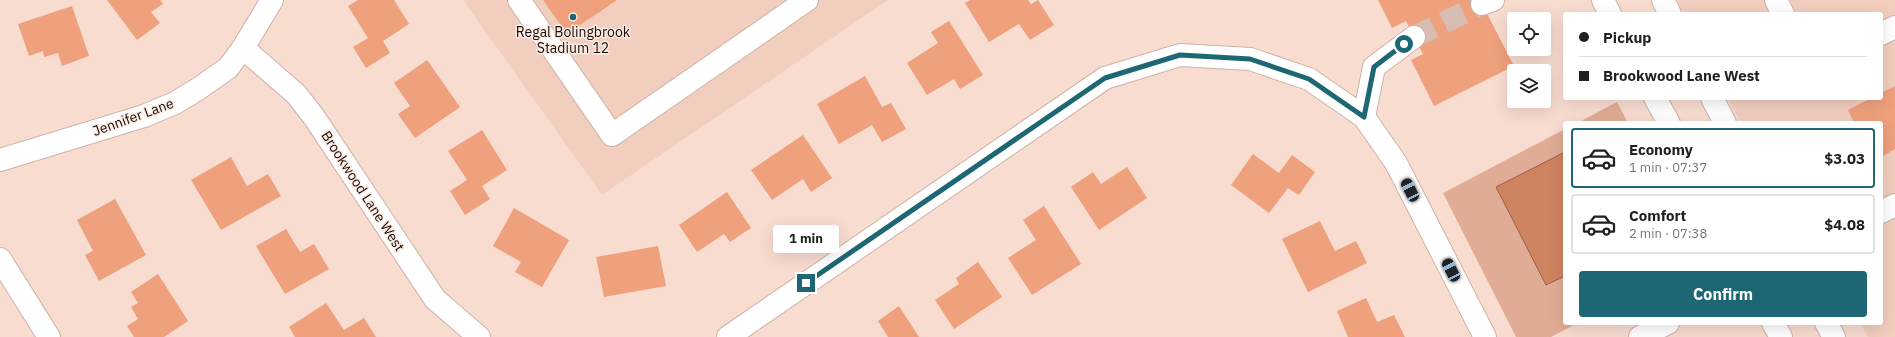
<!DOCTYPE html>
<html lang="en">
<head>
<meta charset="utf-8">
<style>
	body { margin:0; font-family:"IBM Plex Sans",sans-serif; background:#f6f6f6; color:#202124; height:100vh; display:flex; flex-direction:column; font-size:15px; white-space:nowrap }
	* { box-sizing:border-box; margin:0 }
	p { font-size:13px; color:#757577 }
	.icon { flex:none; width:22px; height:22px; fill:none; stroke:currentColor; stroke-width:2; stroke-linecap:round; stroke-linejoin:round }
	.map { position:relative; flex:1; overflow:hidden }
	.side { position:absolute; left:1563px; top:121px; width:320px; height:204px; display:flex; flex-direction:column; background:#fff; border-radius:4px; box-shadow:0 4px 16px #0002 }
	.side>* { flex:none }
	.hud { position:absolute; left:1563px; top:12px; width:320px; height:88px; border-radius:4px; box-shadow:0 4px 16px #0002; display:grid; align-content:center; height:88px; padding:0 16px; background:#fff }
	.tools { position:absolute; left:1507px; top:12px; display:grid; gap:8px }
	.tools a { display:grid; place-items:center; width:44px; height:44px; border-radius:4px; background:#fff; box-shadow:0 4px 16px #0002; font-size:20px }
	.end { position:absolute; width:18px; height:18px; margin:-9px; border:5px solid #1d6673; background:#fff; box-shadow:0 0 0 2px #fff }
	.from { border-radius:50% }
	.bubble { position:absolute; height:28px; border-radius:4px; background:#fff; box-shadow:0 4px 16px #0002; font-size:13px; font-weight:700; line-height:28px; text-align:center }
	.car { position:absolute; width:12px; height:24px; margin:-12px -6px; border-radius:5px; box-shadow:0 0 3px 1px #0007; background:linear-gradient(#222 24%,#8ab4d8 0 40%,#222 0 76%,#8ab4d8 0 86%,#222 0) }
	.hud b { display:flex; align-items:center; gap:14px; height:38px; font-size:15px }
	.hud b+b { border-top:1px solid #e0e0e0 }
	.hud i { width:10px; height:10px; background:#202124 }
	ul { padding:7px 0 0; list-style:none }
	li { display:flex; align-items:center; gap:12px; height:60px; margin:0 8px 6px; padding:0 8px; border:2px solid #e0e0e0; border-radius:4px }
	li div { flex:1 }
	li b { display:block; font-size:15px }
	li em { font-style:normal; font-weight:700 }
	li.selected { border-color:#1d6673 }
	li>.icon { width:36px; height:36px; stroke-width:1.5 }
	.button { display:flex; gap:8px; margin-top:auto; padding:8px 16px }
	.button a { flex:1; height:46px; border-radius:4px; background:#1d6673; color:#fff; font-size:16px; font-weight:700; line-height:46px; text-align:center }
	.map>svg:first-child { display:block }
</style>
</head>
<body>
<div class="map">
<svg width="1895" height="337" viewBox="0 0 1895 337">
	<rect width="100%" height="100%" fill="#f9dcd0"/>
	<!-- built -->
	<g fill="#f2cebe">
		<polygon points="463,0 888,0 602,195"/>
		<polygon points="1677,0 1895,0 1895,337 1868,337 1861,323 1881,323 1881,123 1741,123 1728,98 1881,98 1881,14 1684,14"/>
	</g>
	<!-- green -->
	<g fill="#e1ac95">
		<polygon points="1617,102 1628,123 1577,123"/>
		<polygon points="1565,129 1565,323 1578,323 1551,337 1516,337 1443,193"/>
	</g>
	<!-- water -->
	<polygon fill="#d08361" stroke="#986047" points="1565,152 1565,276 1546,285 1496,187"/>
	<!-- building -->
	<g fill="#efa07c">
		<polygon points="107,0 160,0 163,4 151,12 160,23 137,40"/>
		<polygon points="358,0 394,0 409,24 383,41 390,53 366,68 353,47 368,38 348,6"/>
		<polygon points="543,0 617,0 567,34"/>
		<polygon points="970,0 1028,0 1031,4 1038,0 1054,25 1030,40 1019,24 989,42 965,3"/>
		<polygon points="1378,0 1480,0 1514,66 1434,106 1411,60 1423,54 1406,21 1392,28"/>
		<polygon points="72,6 89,56 62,66 58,53 44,57 43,51 29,56 18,24"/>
		<polygon points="949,21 983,75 960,89 954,79 927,95 907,63 938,43 931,32"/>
		<polygon points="427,60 460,107 415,138 398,114 410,106 394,83"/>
		<polygon points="865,76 882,107 891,103 906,129 882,142 872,125 839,144 817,104"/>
		<polygon points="1895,86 1895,149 1881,157 1881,123 1854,123 1848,110 1871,98 1881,98 1881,93"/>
		<polygon points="482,130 507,170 482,186 490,199 465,215 450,191 467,180 448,151"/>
		<polygon points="803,135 832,178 811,192 803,179 772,200 751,170"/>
		<polygon points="1253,154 1279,173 1292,155 1315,172 1299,195 1288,188 1269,213 1231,185"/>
		<polygon points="231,157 247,186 268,174 281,196 221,230 191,180"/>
		<polygon points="1127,167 1147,198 1099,230 1071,187 1093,172 1101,184"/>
		<polygon points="727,192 751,228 730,242 724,234 697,252 679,225"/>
		<polygon points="115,199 146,255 99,281 85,255 93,251 77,220"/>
		<polygon points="1044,206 1081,264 1032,295 1008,258 1036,240 1023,220"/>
		<polygon points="514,208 569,240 542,287 515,272 521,262 493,246"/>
		<polygon points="1320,221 1335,251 1356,241 1367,263 1308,292 1282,239"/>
		<polygon points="286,229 300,252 314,244 329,269 285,294 256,246"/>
		<polygon points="658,246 666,286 604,297 596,257"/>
		<polygon points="978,262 1002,297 954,329 935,300 959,284 956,278"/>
		<polygon points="158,274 188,321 164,337 134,337 127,326 138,319 131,307 138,303 131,292"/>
		<polygon points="1366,298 1377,322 1394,315 1405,337 1348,337 1337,311"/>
		<polygon points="326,303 344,330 364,318 376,337 295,337 289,327"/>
		<polygon points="899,306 919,337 888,337 878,321"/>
	</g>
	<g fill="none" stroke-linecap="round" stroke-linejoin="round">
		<!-- minor-tunnel -->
		<polyline stroke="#d7bdb2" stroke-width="22" stroke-dasharray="22 11" stroke-linecap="butt" points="1414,37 1482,4"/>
		<defs>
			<g id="minor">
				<polyline points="519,0 612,135 807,0"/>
				<polyline points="1776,0 1783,14"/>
				<polyline points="1482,4 1493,0"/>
				<polyline points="1881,34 1895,27"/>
				<polyline points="243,48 296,94 314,117 435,299 479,337"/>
				<polyline points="1364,117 1374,67 1414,37"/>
				<polyline points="0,160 144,116 175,103 198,89 228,68 243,48 272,0"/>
				<polyline points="1881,212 1895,205"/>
				<polyline points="0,259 49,337"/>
				<polyline points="728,337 1105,78 1180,55 1250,59 1309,79 1364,117 1396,163 1485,337"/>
				<polyline points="1640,337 1668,323"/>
			</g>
			<g id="major">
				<polyline points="1603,0 1610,14"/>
				<polyline points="1663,0 1670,14"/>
				<polyline points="1655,98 1669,123"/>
				<polyline points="1712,98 1725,123"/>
				<polyline points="1773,323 1781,337"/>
				<polyline points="1826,323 1834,337"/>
			</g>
		</defs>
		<!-- minor casing -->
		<use href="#minor" stroke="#ceb2a7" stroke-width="24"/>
		<!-- major casing -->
		<use href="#major" stroke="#ceb2a7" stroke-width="24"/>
		<!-- minor -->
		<use href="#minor" stroke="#fff" stroke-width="22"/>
		<!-- major -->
		<use href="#major" stroke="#fff" stroke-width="22"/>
	</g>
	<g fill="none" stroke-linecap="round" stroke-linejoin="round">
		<!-- route -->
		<polyline stroke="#1d6673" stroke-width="5" points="806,283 1105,78 1180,55 1250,59 1309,79 1364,117 1374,67 1404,44"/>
	</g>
	<!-- markers -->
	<circle fill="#1d6673" stroke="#fdece4" stroke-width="1.5" cx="573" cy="17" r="4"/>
	<g text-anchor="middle" stroke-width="3" stroke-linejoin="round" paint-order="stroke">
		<!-- poi labels -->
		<g font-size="14" fill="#160d09" stroke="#fdece4">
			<text x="573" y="37">Regal Bolingbrook<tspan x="573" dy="16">Stadium 12</tspan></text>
		</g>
		<!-- street labels -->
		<g font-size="14" fill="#160d09" stroke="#fdece4">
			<text transform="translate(133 117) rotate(-20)" y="5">Jennifer Lane</text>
			<text transform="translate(363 191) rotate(57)" y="5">Brookwood Lane West</text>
		</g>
	</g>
</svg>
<div class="tools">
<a><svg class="icon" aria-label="locate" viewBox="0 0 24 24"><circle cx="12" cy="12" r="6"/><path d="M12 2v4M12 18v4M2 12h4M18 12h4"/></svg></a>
<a><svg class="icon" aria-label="layers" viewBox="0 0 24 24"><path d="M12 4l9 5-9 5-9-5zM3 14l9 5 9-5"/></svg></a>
</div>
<i class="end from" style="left:1404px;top:44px"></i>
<i class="end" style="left:806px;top:283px"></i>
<div class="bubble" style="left:773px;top:225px;width:66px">1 min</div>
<i class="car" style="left:1410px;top:190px;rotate:333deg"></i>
<i class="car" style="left:1451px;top:270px;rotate:333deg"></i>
<div class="hud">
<b><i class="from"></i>Pickup</b>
<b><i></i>Brookwood Lane West</b>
</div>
<section class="side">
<ul>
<li class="selected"><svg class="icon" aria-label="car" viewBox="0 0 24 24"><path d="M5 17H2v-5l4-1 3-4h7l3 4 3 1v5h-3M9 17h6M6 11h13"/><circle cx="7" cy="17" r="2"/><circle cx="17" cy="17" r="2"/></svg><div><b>Economy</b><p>1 min · 07:37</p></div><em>$3.03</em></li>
<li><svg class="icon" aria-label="car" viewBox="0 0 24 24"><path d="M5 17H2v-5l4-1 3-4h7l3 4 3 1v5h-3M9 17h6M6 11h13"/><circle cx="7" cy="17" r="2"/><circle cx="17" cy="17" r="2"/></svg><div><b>Comfort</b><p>2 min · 07:38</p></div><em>$4.08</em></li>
</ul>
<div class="button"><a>Confirm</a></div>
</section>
</div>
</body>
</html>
